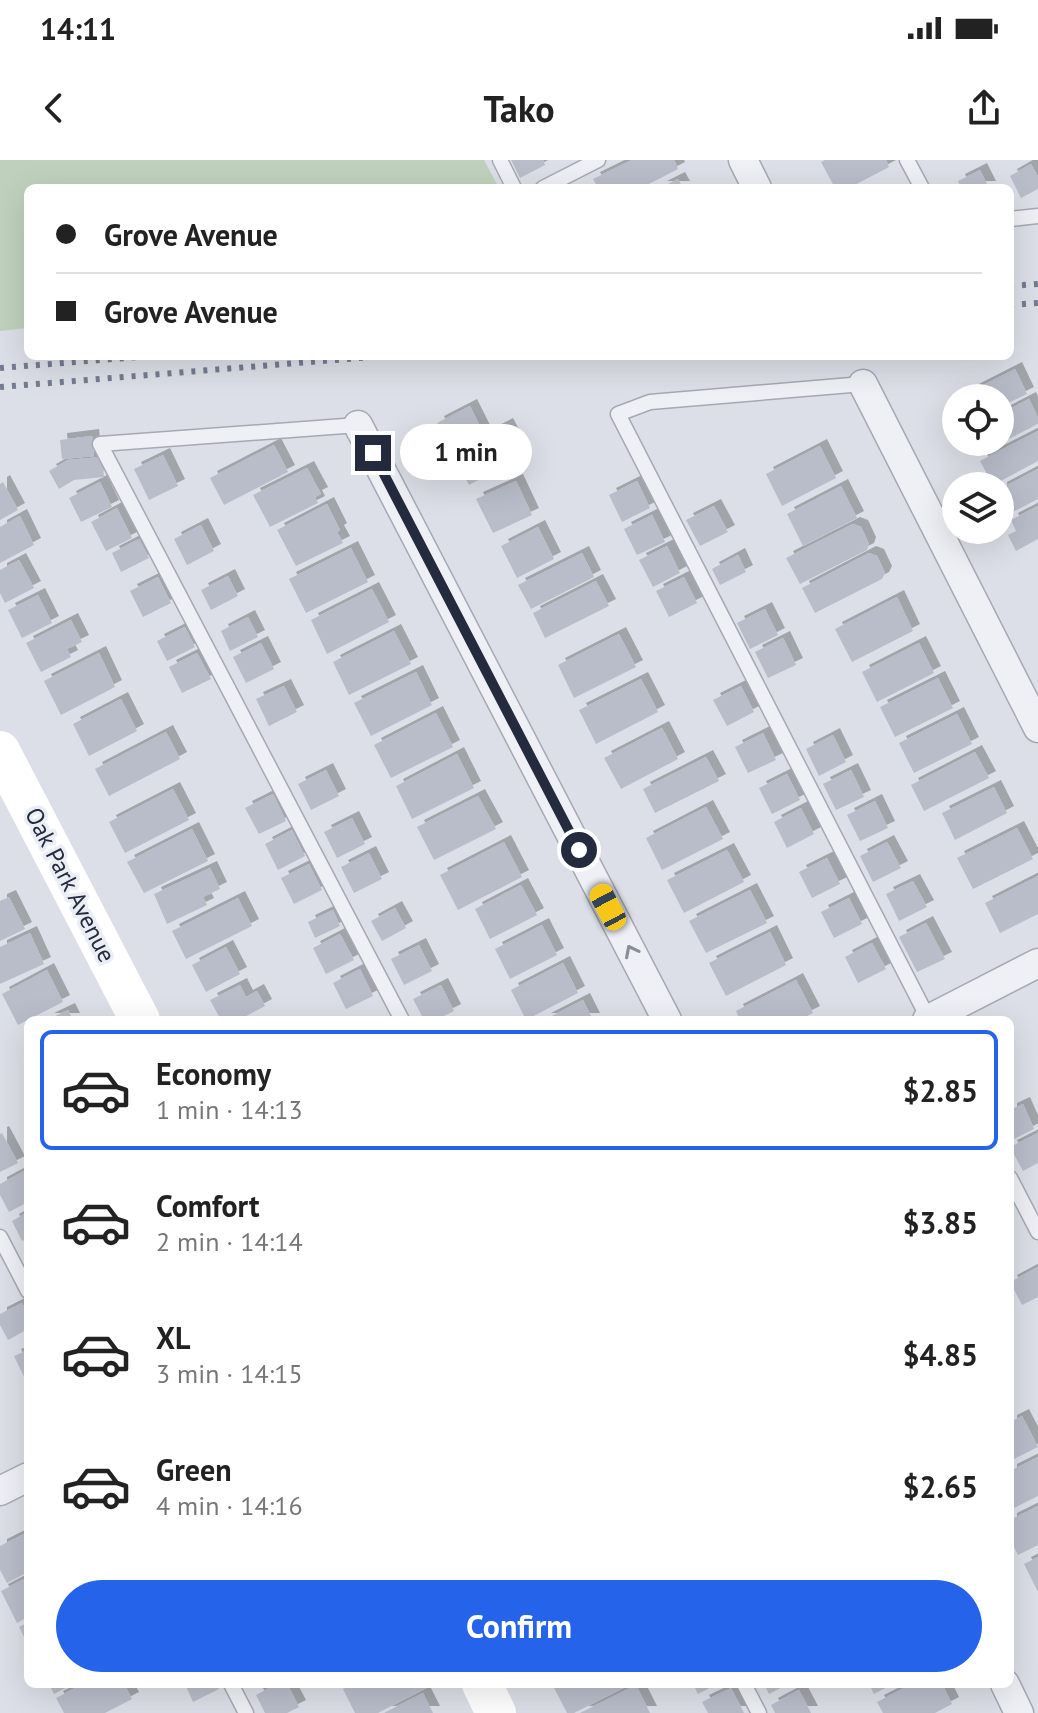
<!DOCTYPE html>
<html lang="en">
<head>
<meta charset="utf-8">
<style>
	body { margin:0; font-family:"PT Sans",sans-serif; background:#f2f2f2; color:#222; height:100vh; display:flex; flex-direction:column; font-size:30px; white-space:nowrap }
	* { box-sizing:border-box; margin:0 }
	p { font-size:26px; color:#767676 }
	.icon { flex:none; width:44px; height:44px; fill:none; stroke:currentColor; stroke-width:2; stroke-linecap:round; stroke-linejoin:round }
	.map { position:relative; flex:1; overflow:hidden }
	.drawer { position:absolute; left:24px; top:856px; width:990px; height:672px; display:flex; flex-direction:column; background:#fff; border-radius:12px; box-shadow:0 8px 32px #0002 }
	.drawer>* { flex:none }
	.guide { position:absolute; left:24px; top:24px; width:990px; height:176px; border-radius:12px; box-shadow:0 8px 32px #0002; display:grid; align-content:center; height:176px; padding:0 32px; background:#fff }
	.tools { position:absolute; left:942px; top:224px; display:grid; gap:16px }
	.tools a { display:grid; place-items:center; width:72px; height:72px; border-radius:50%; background:#fff; box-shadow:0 8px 32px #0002; font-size:40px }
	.end { position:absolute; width:36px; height:36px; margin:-18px; border:10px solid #252b3e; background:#fff; box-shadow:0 0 0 4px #fff }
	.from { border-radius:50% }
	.bubble { position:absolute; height:56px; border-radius:28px; background:#fff; box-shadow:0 8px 32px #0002; font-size:26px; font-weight:700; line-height:56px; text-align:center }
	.car { position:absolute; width:24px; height:48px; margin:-24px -12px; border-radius:10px; box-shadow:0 0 6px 2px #0007; background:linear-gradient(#f5c518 24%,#345 0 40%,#f5c518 0 76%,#345 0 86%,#f5c518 0) }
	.guide b { display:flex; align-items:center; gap:28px; height:76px; font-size:30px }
	.guide b+b { border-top:2px solid #e0e0e0 }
	.guide i { width:20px; height:20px; background:#222 }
	ul { padding:14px 0 0; list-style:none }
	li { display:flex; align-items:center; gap:24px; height:120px; margin:0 16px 12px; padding:0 16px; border:4px solid transparent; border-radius:12px }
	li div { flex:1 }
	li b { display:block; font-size:30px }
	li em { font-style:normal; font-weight:700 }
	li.current { border-color:#2563eb }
	li>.icon { width:72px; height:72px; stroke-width:1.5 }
	.cta { display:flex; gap:16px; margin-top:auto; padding:16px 32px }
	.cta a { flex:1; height:92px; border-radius:48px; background:#2563eb; color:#fff; font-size:32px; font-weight:700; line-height:92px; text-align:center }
	.status { display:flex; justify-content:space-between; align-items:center; height:56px; padding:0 40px; background:#fff; direction:ltr }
	.status svg { height:22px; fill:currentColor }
	header { display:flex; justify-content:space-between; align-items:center; height:104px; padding:0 32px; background:#fff; font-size:36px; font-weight:700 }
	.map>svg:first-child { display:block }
</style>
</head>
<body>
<div class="status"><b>14:11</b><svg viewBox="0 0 49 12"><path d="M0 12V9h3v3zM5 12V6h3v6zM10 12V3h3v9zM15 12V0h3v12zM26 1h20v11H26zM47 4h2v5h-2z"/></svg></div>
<header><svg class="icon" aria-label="back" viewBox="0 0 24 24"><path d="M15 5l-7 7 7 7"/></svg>Tako<svg class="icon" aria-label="share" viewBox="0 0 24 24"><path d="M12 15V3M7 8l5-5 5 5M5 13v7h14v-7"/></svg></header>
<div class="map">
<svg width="1038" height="1553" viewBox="0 0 1038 1553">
	<defs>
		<filter id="shadow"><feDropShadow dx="7" dy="-7" stdDeviation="0" flood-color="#0004"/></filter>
	</defs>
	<rect width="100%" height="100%" fill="#dcdfe7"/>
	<!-- green -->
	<polygon fill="#bfd1bc" points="0,0 484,0 499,28 28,28 28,168 0,171"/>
	<!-- building -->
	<g fill="#b9bdca" filter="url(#shadow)">
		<polygon points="511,0 543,0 545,5 520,18"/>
		<polygon points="632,0 674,0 678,9 641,28 598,28 593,19"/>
		<polygon points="825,0 886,0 889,7 849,28 835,28 821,2"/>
		<polygon points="1031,4 1038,17 1038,29 1021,38 1010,16"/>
		<polygon points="980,10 989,28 961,28 958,21"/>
		<polygon points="678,19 683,28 660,28"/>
		<polygon points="1015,209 1027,234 1000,247 1000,238 958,238"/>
		<polygon points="1029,239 1038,258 1038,264 977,295 971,282 1000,282 1000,254"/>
		<polygon points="470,246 485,276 506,265 523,297 469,325 437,263"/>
		<polygon points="1038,271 1038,301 993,325 980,301"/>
		<polygon points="92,276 94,296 62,299 60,280"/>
		<polygon points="274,285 288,312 224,345 210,318"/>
		<polygon points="820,286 836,318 782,346 766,314"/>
		<polygon points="163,295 178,326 149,340 134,309"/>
		<polygon points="102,297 104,317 74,320 59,329 49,311 68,300"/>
		<polygon points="307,308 321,334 315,337 318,343 270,367 253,335"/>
		<polygon points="1038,309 1038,339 1007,355 1000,341 1000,329"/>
		<polygon points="516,321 532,355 493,373 476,339"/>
		<polygon points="637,321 650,348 622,362 609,335"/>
		<polygon points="3,322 18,350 0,360 0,324"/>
		<polygon points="100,322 112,347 81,362 69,338"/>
		<polygon points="841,326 857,358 803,386 787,354"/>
		<polygon points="327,344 340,370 337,372 343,383 296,406 277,370"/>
		<polygon points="714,346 728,372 700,386 686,360"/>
		<polygon points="1038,346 1038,379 1016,391 1008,375 1016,371 1011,360"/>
		<polygon points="117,348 132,378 106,391 91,362"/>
		<polygon points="652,355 665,382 637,395 624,369"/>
		<polygon points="20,356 34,385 0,403 0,367"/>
		<polygon points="853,364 861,367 869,384 867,390 800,424 786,398"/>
		<polygon points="201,365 214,391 187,405 174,379"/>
		<polygon points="538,367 554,399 517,418 501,386"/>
		<polygon points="139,379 149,398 121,412 112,393"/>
		<polygon points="667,386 680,413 653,427 639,400"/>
		<polygon points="351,388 368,422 306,453 289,419"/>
		<polygon points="582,393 594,417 531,449 518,425"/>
		<polygon points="869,393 877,396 885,413 882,419 815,453 802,428"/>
		<polygon points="738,395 746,412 720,425 712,409"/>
		<polygon points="19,400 34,428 5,443 0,433 0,410"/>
		<polygon points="228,416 238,436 211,450 201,430"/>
		<polygon points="158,417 171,443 143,457 130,431"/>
		<polygon points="684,417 697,443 669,457 656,431"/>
		<polygon points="596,421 609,446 545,478 533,453"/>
		<polygon points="372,429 389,462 327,494 311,460"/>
		<polygon points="38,435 52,463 22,478 8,450"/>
		<polygon points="897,437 913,471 852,502 835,469"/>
		<polygon points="765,449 778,475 750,489 737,463"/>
		<polygon points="248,457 258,477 230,491 221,471"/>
		<polygon points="71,460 82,482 67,489 71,497 41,512 26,483"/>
		<polygon points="185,467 195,487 167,501 157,481"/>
		<polygon points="394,471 411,504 349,535 333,502"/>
		<polygon points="619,474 636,507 574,538 558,505"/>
		<polygon points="783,478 796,505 768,518 755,492"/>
		<polygon points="261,483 274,509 246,523 233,497"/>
		<polygon points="919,483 934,513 877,542 862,512"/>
		<polygon points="99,493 115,527 61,555 44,521"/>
		<polygon points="197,493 211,519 182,533 169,507"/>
		<polygon points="416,512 432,545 371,576 354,543"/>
		<polygon points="938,518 953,548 895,577 880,547"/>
		<polygon points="641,519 658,552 596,584 579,550"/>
		<polygon points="284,526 297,552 269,566 256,539"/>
		<polygon points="741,526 754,552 727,566 713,540"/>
		<polygon points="121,539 137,571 89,596 73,564"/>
		<polygon points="436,553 453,587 391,618 374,585"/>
		<polygon points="957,554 972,584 914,613 899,583"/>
		<polygon points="662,568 678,599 621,629 604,598"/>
		<polygon points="166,572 180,599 109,636 95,609"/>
		<polygon points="763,573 776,600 748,613 735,587"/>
		<polygon points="833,575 846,602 819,616 806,589"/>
		<polygon points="975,592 989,618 924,651 911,625"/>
		<polygon points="457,594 474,628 412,659 396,626"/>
		<polygon points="706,597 719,621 655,653 643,629"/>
		<polygon points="326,610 339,636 311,650 298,624"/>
		<polygon points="851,610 864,637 836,650 823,624"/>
		<polygon points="787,614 800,640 772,654 759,628"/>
		<polygon points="994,627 1007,653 955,680 942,653"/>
		<polygon points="173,629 189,660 125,693 109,662"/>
		<polygon points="273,634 286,661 259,674 245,648"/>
		<polygon points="478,636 496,669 434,700 417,667"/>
		<polygon points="875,641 888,668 860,681 847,655"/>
		<polygon points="706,647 723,679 662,710 646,678"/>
		<polygon points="801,648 814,674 787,688 774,662"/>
		<polygon points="352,658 365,684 337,698 324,672"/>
		<polygon points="1017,668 1033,699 973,729 957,698"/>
		<polygon points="192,669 208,701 144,733 127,702"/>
		<polygon points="292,670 305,696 278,710 265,684"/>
		<polygon points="504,682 522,717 458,750 440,715"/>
		<polygon points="887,682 901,708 873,722 860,696"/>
		<polygon points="727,690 744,722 684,753 667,720"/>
		<polygon points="369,693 382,719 354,733 341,707"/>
		<polygon points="827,698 840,724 812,738 799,712"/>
		<polygon points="309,704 322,730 294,744 281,718"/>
		<polygon points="210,708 220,729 203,737 207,745 167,764 154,734"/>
		<polygon points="1038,716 1038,754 1000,773 985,743"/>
		<polygon points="913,721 927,747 899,761 886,734"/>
		<polygon points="521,725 537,755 490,779 475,749"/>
		<polygon points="750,730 767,763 706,793 689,761"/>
		<polygon points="9,737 25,769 0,781 0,741"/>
		<polygon points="238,738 252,766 186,799 172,771"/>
		<polygon points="849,738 862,764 834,778 821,752"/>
		<polygon points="395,748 406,768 382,781 371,761"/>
		<polygon points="333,750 340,766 315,778 308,762"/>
		<polygon points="926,763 945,799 917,812 899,777"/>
		<polygon points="542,765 557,795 510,819 495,789"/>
		<polygon points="770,772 786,805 726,836 709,803"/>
		<polygon points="30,773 44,804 0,824 0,787"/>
		<polygon points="340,774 354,800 326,814 313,788"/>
		<polygon points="872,783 886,809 858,823 845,797"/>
		<polygon points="419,785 432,811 404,825 391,799"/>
		<polygon points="226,787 240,814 206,832 192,805"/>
		<polygon points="563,803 578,833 526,860 511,830"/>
		<polygon points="360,809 373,836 346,849 333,823"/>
		<polygon points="47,810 63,842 18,865 2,834"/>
		<polygon points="796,820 813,853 799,860 740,860 736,851"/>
		<polygon points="240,825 246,837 257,831 265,846 239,860 221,860 210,840"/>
		<polygon points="441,825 454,851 436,860 424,860 413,839"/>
		<polygon points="583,840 593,860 544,860"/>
		<polygon points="68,850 73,860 47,860"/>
		<polygon points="1023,944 1034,969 1010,981 1010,950"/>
		<polygon points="2,973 18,1003 0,1012 0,974"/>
		<polygon points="1038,973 1038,1003 1023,1011 1010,987"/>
		<polygon points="28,1009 28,1042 9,1052 0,1035 0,1024"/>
		<polygon points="28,1052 28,1078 22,1081 12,1061"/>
		<polygon points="1038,1107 1038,1137 1022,1145 1010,1122"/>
		<polygon points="22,1143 28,1155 28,1169 8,1180 0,1165 0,1154"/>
		<polygon points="28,1190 28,1225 14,1196"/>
		<polygon points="1022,1256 1038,1287 1010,1301 1010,1262"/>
		<polygon points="1038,1297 1038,1336 1010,1350 1010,1311"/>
		<polygon points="1038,1346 1038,1385 1018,1395 1010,1379 1010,1360"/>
		<polygon points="28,1372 28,1412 7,1423 0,1410 0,1386"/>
		<polygon points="1038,1397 1038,1432 1024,1404"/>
		<polygon points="28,1417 28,1457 17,1463 1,1431"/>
		<polygon points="28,1462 28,1485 19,1467"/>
		<polygon points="49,1524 73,1524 54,1534"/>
		<polygon points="83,1524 124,1524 132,1539 105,1553 64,1553 56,1538"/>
		<polygon points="185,1524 217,1524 219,1529 193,1542"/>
		<polygon points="277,1524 287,1524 299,1547 287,1553 265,1553 256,1535"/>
		<polygon points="353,1524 424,1524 426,1528 378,1553 355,1553 343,1529"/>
		<polygon points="552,1524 631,1524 574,1553 567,1553"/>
		<polygon points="693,1524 717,1524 698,1534"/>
		<polygon points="764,1524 788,1524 769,1534"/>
		<polygon points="869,1524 893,1524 874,1534"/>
		<polygon points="912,1524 942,1524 952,1544 935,1553 883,1553 877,1542"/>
		<polygon points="636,1525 650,1553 580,1553"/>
		<polygon points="731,1528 744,1553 708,1553 702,1542"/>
		<polygon points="799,1530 811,1553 775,1553 771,1545"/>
		<polygon points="423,1533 433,1553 384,1553"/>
	</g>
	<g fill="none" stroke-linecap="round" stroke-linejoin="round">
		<defs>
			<g id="lane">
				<polyline points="500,0 514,28"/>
				<polyline points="907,0 922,28"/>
				<polyline points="543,28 598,0"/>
				<polyline points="1010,59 1038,56"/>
				<polyline points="863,224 650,242 618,254 929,860"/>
				<polyline points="358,265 100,284 402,860"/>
				<polyline points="1010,1018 1038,1072"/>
				<polyline points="0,1077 28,1131"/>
				<polyline points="231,1524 246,1553"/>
				<polyline points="744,1524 759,1553"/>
			</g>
			<g id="street">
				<polyline points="743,0 757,28"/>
				<polyline points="863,224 1038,568"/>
				<polyline points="358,265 667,860"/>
				<polyline points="927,860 1038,803"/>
				<polyline points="0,1331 28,1317"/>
				<polyline points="1005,1524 1019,1553"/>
			</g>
		</defs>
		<!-- lane casing -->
		<use href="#lane" stroke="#a5a9b4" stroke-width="17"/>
		<!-- street casing -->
		<use href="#street" stroke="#a5a9b4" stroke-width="31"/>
		<!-- lane -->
		<use href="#lane" stroke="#eff0f5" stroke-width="14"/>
		<!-- street -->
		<use href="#street" stroke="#eff0f5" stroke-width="28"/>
		<!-- secondary -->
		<g stroke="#fff" stroke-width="40">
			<polyline points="0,591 140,860"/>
			<polyline points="482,1524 496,1553"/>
		</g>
		<!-- rail -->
		<g stroke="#757c91" stroke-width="6" stroke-dasharray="4 8" stroke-linecap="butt">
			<polyline points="1010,126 1038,124"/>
			<polyline points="1010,145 1038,143"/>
			<polyline points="0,208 151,196"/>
			<polyline points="0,227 384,196"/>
		</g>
	</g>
	<!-- one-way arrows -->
	<defs><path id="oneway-chevron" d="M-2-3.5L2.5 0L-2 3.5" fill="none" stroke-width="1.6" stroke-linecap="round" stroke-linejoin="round" transform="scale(2)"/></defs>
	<use stroke="#8a8e9a" href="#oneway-chevron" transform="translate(631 791) rotate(-117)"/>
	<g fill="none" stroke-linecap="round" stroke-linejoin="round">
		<!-- route -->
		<polyline stroke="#252b3e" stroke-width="10" points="373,293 579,690"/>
	</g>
	<g text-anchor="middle" stroke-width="7" stroke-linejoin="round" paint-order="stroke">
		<!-- street labels -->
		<g font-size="24" fill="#252b3e" stroke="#ebeef5">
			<text transform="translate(70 725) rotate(63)" y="8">Oak Park Avenue</text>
		</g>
	</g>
</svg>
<div class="tools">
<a><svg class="icon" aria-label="locate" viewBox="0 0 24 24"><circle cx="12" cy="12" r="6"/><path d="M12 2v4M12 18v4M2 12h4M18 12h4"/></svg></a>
<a><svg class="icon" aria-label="layers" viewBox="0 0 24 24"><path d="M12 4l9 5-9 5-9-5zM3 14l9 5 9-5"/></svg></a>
</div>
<i class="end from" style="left:579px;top:690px"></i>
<i class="end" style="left:373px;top:293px"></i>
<div class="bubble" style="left:400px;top:264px;width:132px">1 min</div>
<i class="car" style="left:608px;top:747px;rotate:332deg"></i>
<div class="guide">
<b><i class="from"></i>Grove Avenue</b>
<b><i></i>Grove Avenue</b>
</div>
<section class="drawer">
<ul>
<li class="current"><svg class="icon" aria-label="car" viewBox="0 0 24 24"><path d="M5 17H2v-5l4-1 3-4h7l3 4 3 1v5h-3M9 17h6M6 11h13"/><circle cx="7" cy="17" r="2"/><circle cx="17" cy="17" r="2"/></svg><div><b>Economy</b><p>1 min · 14:13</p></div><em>$2.85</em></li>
<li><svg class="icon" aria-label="car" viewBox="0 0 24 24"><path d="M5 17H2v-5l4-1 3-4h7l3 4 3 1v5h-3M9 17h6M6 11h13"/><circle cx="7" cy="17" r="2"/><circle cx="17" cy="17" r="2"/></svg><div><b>Comfort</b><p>2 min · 14:14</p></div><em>$3.85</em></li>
<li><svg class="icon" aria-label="car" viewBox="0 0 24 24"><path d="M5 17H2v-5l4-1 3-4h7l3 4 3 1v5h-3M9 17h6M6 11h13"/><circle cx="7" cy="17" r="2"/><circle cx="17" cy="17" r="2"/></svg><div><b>XL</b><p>3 min · 14:15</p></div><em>$4.85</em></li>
<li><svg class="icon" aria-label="car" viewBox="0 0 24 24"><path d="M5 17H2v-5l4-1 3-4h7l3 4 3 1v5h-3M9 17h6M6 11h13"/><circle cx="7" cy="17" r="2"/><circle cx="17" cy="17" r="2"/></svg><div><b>Green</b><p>4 min · 14:16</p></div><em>$2.65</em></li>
</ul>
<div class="cta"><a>Confirm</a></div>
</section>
</div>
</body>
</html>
